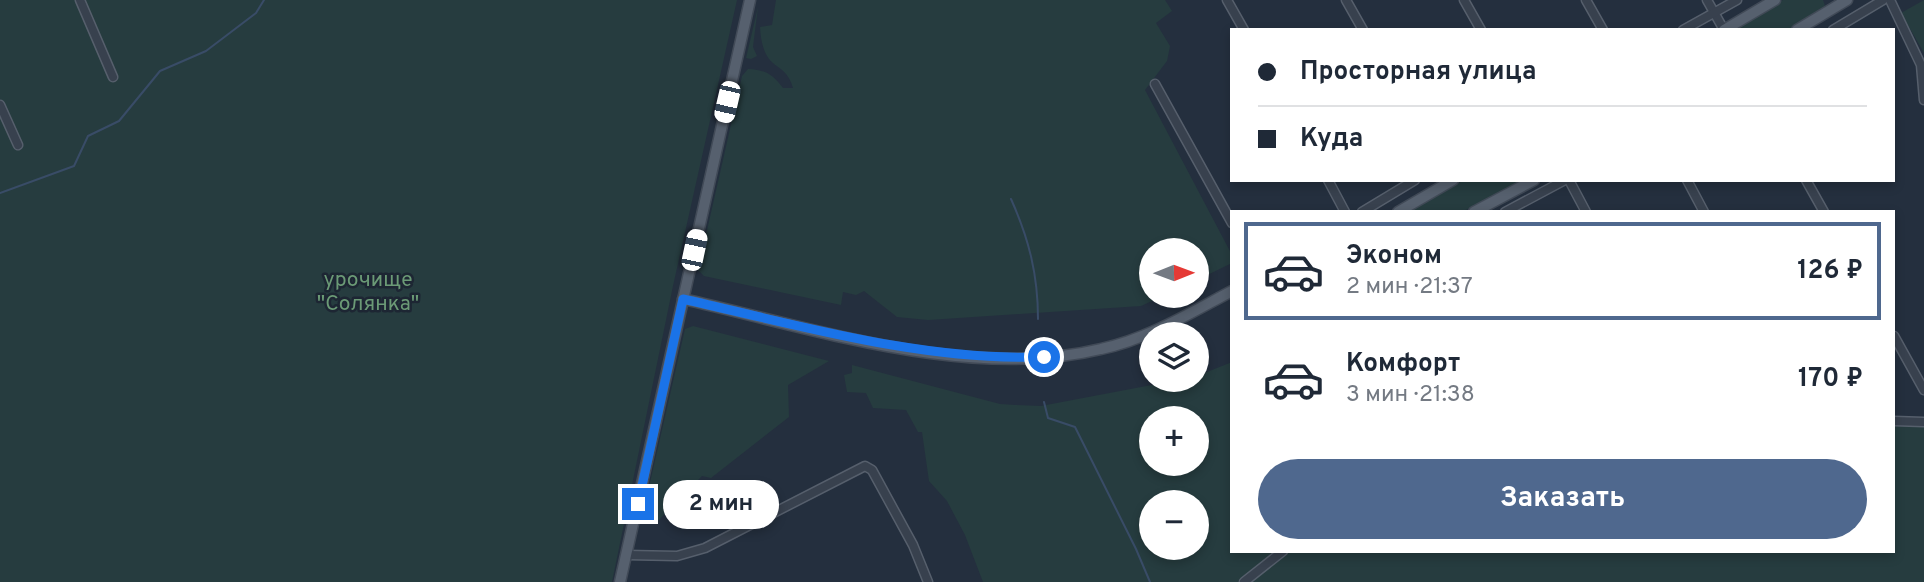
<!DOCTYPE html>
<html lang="ru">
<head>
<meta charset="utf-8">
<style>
	body { margin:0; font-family:Overpass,sans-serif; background:#f6f6f7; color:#1f2937; height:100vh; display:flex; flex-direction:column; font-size:26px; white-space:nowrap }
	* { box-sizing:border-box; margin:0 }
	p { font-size:23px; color:#747a83 }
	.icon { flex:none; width:38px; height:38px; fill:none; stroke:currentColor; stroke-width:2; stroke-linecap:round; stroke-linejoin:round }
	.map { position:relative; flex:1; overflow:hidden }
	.details { position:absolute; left:1230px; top:210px; width:665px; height:343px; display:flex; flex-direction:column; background:#fff; border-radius:0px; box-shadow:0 4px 10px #0003 }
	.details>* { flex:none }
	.top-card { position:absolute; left:1230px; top:28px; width:665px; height:154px; border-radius:0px; box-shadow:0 4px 10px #0003; display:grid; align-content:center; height:154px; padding:0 28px; background:#fff }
	.needle { width:46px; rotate:89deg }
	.buttons { position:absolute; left:1139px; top:238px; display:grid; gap:14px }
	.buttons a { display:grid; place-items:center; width:70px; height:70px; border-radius:50%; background:#fff; box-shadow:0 4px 10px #0003; font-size:35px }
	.end { position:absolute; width:32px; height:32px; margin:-16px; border:9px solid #1a73e8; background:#fff; box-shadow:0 0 0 4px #fff }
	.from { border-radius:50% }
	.bubble { position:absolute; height:49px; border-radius:24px; background:#fff; box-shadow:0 4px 10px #0003; font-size:23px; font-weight:700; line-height:49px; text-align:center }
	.car { position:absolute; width:21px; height:42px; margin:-21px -10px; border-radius:9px; box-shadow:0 0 5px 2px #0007; background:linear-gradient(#fff 24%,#345 0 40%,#fff 0 76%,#345 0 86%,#fff 0) }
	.top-card b { display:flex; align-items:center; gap:24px; height:66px; font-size:26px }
	.top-card b+b { border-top:2px solid #e0e1e3 }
	.top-card i { width:18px; height:18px; background:#1f2937 }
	ul { padding:12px 0 0; list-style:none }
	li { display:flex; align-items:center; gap:21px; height:98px; margin:0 14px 10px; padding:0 14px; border:4px solid transparent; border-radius:0px }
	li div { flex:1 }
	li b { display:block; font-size:26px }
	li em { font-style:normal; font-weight:700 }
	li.current { border-color:#4f688e }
	li>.icon { width:63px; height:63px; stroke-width:1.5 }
	.button { display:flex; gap:14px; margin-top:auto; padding:14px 28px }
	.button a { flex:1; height:80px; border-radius:42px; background:#4f688e; color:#fff; font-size:28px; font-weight:700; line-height:80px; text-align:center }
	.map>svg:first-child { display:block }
</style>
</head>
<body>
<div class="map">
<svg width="1924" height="582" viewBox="0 0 1924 582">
	<rect width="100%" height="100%" fill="#242f3e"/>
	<!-- green -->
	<g fill="#263c3f" fill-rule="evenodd">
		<polygon points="0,0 737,0 673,286 612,582 0,582"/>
		<path d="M 776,0 L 1165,0 L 1172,11 L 1156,23 L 1170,46 L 1167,61 L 1145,90 L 1232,255 L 1232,263 L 1197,280 L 1197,250 L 1152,250 L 1152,296 L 1163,296 L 1141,306 L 928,320 L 897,317 L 864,291 L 856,295 L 843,292 L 841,305 L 704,276 L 698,270 L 742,76 L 748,69 C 766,70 772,74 783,88 L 793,88 C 785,58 763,75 760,27 L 772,25 Z"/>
		<polygon points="1783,0 1823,0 1825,6 1788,30 1733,30"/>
		<polygon points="1924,0 1924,53 1901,13"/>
		<polygon points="758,7 753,47 757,56 751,59 746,58"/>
		<polygon points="1464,180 1523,180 1462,212 1408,212"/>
		<polygon points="693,326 829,361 788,385 789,417 711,478 702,476 656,523 641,522 685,329"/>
		<path d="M 1232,362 L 1232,551 L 1277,551 L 1238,582 L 983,582 L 965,535 L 947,501 L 929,481 L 922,432 L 918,432 L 906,410 L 873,408 L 866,393 L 847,392 L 844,375 L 852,373 L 852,365 L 1000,404 L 1015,405 L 1041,406 L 1178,380 L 1197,380 L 1197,376 ZM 1152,418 L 1197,418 L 1197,464 L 1152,464 ZM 1152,502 L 1197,502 L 1197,548 L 1152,548 Z"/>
		<polygon points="1894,425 1924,426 1924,582 1249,582 1288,551 1894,551"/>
	</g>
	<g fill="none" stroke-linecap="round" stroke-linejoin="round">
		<!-- stream -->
		<g stroke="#394c67" stroke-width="2">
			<polyline points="0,193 74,166 88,136 119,121 160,71 206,51 256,13 264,0"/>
			<path d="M 1011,199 C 1029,239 1038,275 1038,319"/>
			<polyline points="1044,402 1048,418 1075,427 1136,549 1150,582"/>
		</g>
		<defs>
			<g id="minor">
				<polyline points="80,0 113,77"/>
				<polyline points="1227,0 1244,30"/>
				<polyline points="1346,0 1363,30"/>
				<polyline points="1464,0 1481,30"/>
				<polyline points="1586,0 1603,30"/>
				<polyline points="1707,0 1724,30"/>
				<polyline points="1890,0 1921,65 1924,100"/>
				<polyline points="1683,30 1737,0"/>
				<polyline points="1833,30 1883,0"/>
				<polyline points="1155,84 1232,223"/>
				<polyline points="0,105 18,145"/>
				<polyline points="1328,180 1345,212"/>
				<polyline points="1569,180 1586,212"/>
				<polyline points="1687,180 1704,212"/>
				<polyline points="1806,180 1824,212"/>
				<polyline points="1362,212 1415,180"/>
				<polyline points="1505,212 1565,180"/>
				<polyline points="1894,336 1924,390"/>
				<polyline points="1894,421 1924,422"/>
				<polyline points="627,555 677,556 705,548 865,466 872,470 913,545 928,582"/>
				<polyline points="1244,582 1283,551"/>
			</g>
			<g id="major">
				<polyline points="1724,30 1775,0"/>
				<polyline points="1797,30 1847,0"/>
				<polyline points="1398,212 1453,180"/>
				<polyline points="1474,212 1534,180"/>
				<path d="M 683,299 C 813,328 969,381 1101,349 C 1148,339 1190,313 1232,291"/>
				<polyline points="620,582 750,0"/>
			</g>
		</defs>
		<!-- minor casing -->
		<use href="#minor" stroke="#565f6c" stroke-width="11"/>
		<!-- major casing -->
		<use href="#major" stroke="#414a57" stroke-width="13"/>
		<!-- minor -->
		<use href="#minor" stroke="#38414e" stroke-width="8"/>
		<!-- major -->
		<use href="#major" stroke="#56606e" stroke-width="10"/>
	</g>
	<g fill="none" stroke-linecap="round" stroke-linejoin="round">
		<!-- route -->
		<path stroke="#1a73e8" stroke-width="9" d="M 638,504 L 683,299 C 802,326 922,361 1044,357"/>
	</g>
	<g text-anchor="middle" stroke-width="5" stroke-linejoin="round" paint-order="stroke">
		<!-- park labels -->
		<g font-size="21" fill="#6b9a76" stroke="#1d2633">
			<text x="368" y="286">урочище<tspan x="368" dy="24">"Солянка"</tspan></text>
		</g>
	</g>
</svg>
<div class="buttons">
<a><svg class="needle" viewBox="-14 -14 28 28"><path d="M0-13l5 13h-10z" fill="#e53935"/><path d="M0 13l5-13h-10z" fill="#747a83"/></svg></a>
<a><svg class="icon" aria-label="layers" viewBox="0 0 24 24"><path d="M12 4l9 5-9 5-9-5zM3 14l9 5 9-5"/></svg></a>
<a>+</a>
<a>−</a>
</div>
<i class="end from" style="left:1044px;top:357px"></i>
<i class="end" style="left:638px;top:504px"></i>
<div class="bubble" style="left:663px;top:480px;width:116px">2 мин</div>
<i class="car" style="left:727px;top:102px;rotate:193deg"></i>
<i class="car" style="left:694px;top:250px;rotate:12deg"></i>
<div class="top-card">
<b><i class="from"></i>Просторная улица</b>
<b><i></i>Куда</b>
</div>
<section class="details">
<ul>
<li class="current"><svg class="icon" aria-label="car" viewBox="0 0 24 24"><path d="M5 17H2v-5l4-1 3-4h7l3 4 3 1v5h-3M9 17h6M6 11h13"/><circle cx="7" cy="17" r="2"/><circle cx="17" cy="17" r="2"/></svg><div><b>Эконом</b><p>2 мин · 21:37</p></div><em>126 ₽</em></li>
<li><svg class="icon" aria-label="car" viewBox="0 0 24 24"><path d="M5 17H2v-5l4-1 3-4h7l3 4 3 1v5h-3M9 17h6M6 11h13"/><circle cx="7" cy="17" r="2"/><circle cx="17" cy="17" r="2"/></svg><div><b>Комфорт</b><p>3 мин · 21:38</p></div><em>170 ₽</em></li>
</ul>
<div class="button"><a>Заказать</a></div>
</section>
</div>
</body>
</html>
